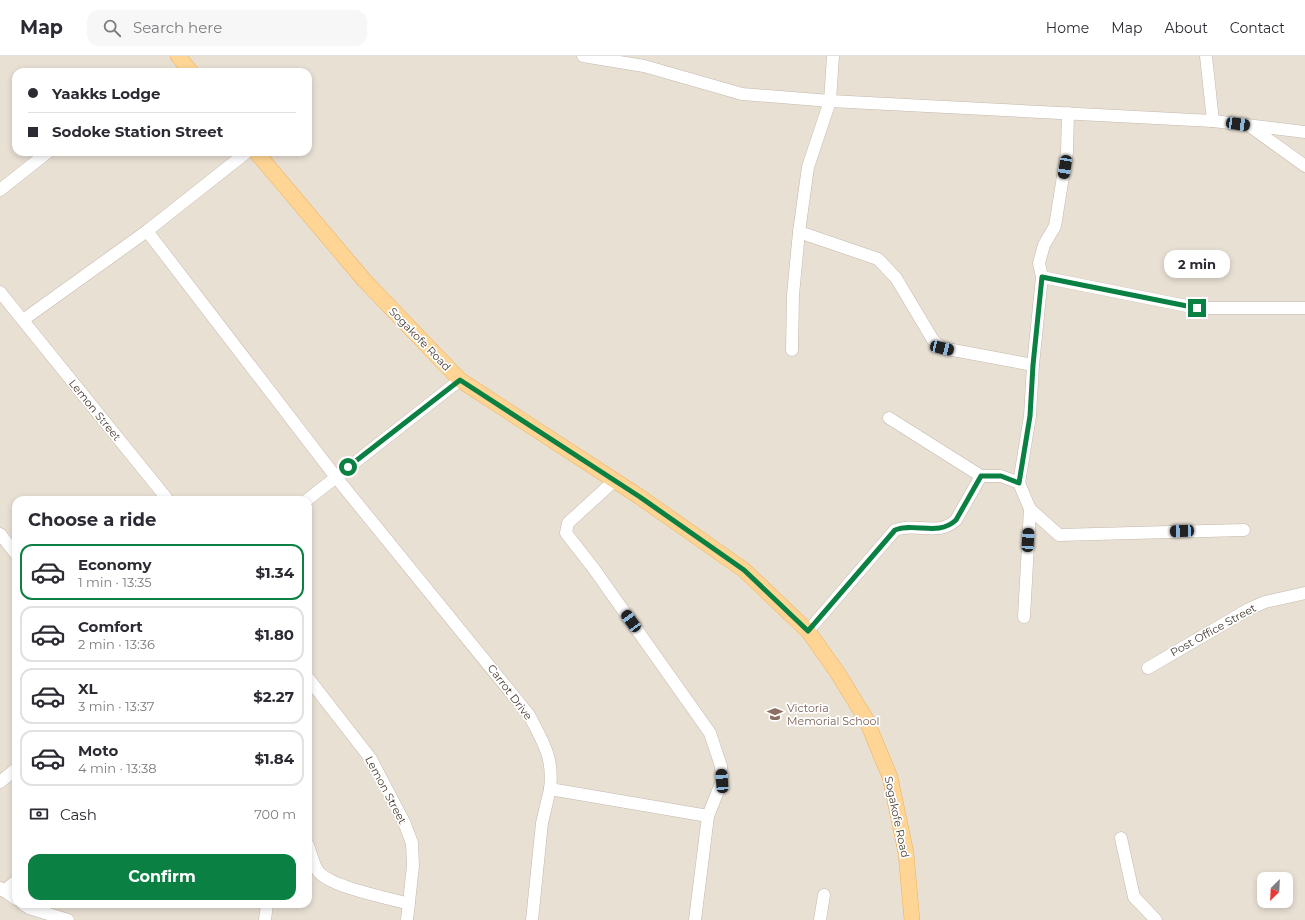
<!DOCTYPE html>
<html lang="en">
<head>
<meta charset="utf-8">
<style>
	body { margin:0; font-family:Montserrat,sans-serif; background:#f7f7f7; color:#2b2b33; height:100vh; display:flex; flex-direction:column; font-size:15px; white-space:nowrap }
	* { box-sizing:border-box; margin:0 }
	p { font-size:13px; color:#7c7c81 }
	.icon { flex:none; width:22px; height:22px; fill:none; stroke:currentColor; stroke-width:2; stroke-linecap:round; stroke-linejoin:round }
	.map { position:relative; flex:1; overflow:hidden }
	.sheet { position:absolute; left:12px; top:440px; width:300px; height:412px; display:flex; flex-direction:column; background:#fff; border-radius:12px; box-shadow:0 2px 6px #0003 }
	.sheet>* { flex:none }
	.hud { position:absolute; left:12px; top:12px; width:300px; height:88px; border-radius:12px; box-shadow:0 2px 6px #0003; display:grid; align-content:center; height:88px; padding:0 16px; background:#fff }
	.needle { width:26px; rotate:204deg }
	.fabs { position:absolute; left:1257px; top:816px; display:grid; gap:8px }
	.fabs a { display:grid; place-items:center; width:36px; height:36px; border-radius:8px; background:#fff; box-shadow:0 2px 6px #0003; font-size:20px }
	.end { position:absolute; width:18px; height:18px; margin:-9px; border:5px solid #0b8043; background:#fff; box-shadow:0 0 0 2px #fff }
	.from { border-radius:50% }
	.bubble { position:absolute; height:28px; border-radius:12px; background:#fff; box-shadow:0 2px 6px #0003; font-size:13px; font-weight:700; line-height:28px; text-align:center }
	.car { position:absolute; width:12px; height:24px; margin:-12px -6px; border-radius:5px; box-shadow:0 0 3px 1px #0007; background:linear-gradient(#222 24%,#8ab4d8 0 40%,#222 0 76%,#8ab4d8 0 86%,#222 0) }
	.hud b { display:flex; align-items:center; gap:14px; height:38px; font-size:15px }
	.hud b+b { border-top:1px solid #e1e1e2 }
	.hud i { width:10px; height:10px; background:#2b2b33 }
	ul { padding:0; list-style:none }
	li { display:flex; align-items:center; gap:12px; height:56px; margin:0 8px 6px; padding:0 8px; border:2px solid #e1e1e2; border-radius:12px }
	li div { flex:1 }
	li b { display:block; font-size:15px }
	li em { font-style:normal; font-weight:700 }
	li.on { border-color:#0b8043 }
	li>.icon { width:36px; height:36px; stroke-width:1.5 }
	h2 { padding:0 16px; font-size:18px; line-height:48px }
	.pay { display:flex; align-items:center; gap:10px; height:44px; padding:0 16px; font-size:15px }
	.pay p { margin-inline-start:auto }
	.button { display:flex; gap:8px; margin-top:auto; padding:8px 16px }
	.button a { flex:1; height:46px; border-radius:12px; background:#0b8043; color:#fff; font-size:16px; font-weight:700; line-height:46px; text-align:center }
	header { display:flex; align-items:center; gap:24px; box-sizing:border-box; height:56px; padding:0 20px; background:#fff; border-bottom:1px solid #e1e1e2 }
	header strong { font-size:19px }
	nav { display:flex; gap:22px; margin-inline-start:auto; font-size:14px }
	.search { width:280px; height:36px; background:#f7f7f7; display:flex; align-items:center; gap:10px; box-sizing:border-box; padding:0 14px; border-radius:12px; color:#7c7c81; font-size:15px }
	.map>svg:first-child { display:block }
</style>
</head>
<body>
<header>
<strong>Map</strong>
<div class="search"><svg class="icon" aria-label="search" viewBox="0 0 24 24"><circle cx="10" cy="10" r="6"/><path d="M15 15l6 6"/></svg>Search here</div>
<nav><a>Home</a><a>Map</a><a>About</a><a>Contact</a></nav>
</header>
<div class="map">
<svg width="1305" height="864" viewBox="0 0 1305 864">
	<rect width="100%" height="100%" fill="#f5efe7"/>
	<!-- residential -->
	<path fill="#e9e0d4" fill-rule="evenodd" d="M 0,0 L 1305,0 L 1305,864 L 0,864 ZM 16,16 L 308,16 L 308,96 L 16,96 ZM 16,444 L 308,444 L 308,848 L 16,848 ZM 1264,823 L 1286,823 L 1286,845 L 1264,845 Z"/>
	<g fill="none" stroke-linecap="round" stroke-linejoin="round">
		<defs>
			<g id="minor">
				<polyline points="583,0 644,10 742,38 830,45 1213,65 1305,76"/>
				<polyline points="1206,0 1213,65"/>
				<polyline points="1251,71 1305,110"/>
				<polyline points="0,134 48,96"/>
				<path d="M 147,175 L 335,420 L 529,659 C 543,686 554,702 550,733 L 708,760 L 695,864"/>
				<polyline points="799,176 878,203 896,222 933,284 942,292 1033,309"/>
				<polyline points="1042,221 1197,252 1305,252"/>
				<polyline points="0,236 168,444"/>
				<polyline points="23,264 147,175 247,96"/>
				<polyline points="792,294 793,239 799,176 808,111 830,45 833,0"/>
				<polyline points="889,362 981,420"/>
				<polyline points="614,425 568,467 566,477 594,513 710,677 721,710 722,725 708,760"/>
				<polyline points="1019,427 1030,453 1024,561"/>
				<polyline points="307,444 460,324"/>
				<polyline points="1030,453 1059,479 1244,474"/>
				<polyline points="0,478 16,498"/>
				<path d="M 808,575 L 895,474 C 916,466 938,481 956,464 L 981,420 L 1001,420 L 1019,427 L 1030,360 L 1033,309 L 1042,221 L 1039,207 L 1044,189 L 1055,170 L 1067,96 L 1068,57"/>
				<polyline points="1148,612 1249,553 1265,546 1305,537"/>
				<polyline points="308,622 371,703 404,766 412,787 413,810 407,864"/>
				<polyline points="0,726 16,713"/>
				<polyline points="1121,782 1134,841 1156,864"/>
				<path d="M 308,789 C 311,797 313,808 318,815 C 329,831 389,842 409,848"/>
				<polyline points="0,832 16,843"/>
				<polyline points="4,835 16,825"/>
				<polyline points="23,848 29,852 68,864"/>
				<polyline points="265,864 267,848"/>
				<polyline points="532,864 542,767 550,733"/>
				<polyline points="820,864 824,839"/>
			</g>
			<g id="major">
				<polyline points="178,0 191,16"/>
				<polyline points="256,96 364,224 460,324 640,441 744,514 808,575 837,616 866,663 890,721 906,797 912,864"/>
			</g>
		</defs>
		<!-- minor casing -->
		<use href="#minor" stroke="#c4b8ab" stroke-width="13"/>
		<!-- major casing -->
		<use href="#major" stroke="#edb15c" stroke-width="16"/>
		<!-- minor -->
		<use href="#minor" stroke="#fff" stroke-width="12"/>
		<!-- major -->
		<use href="#major" stroke="#ffd595" stroke-width="15"/>
	</g>
	<g fill="none" stroke-linecap="round" stroke-linejoin="round">
		<!-- route -->
		<path stroke="#0b8043" stroke-width="5" d="M 348,411 L 460,324 L 640,441 L 744,514 L 808,575 L 895,474 C 915,466 938,481 956,464 L 981,420 L 1001,420 L 1019,427 L 1030,360 L 1033,309 L 1042,221 L 1197,252"/>
	</g>
	<!-- icons -->
	<defs>
		<symbol id="school-bare" viewBox="-9 -9 18 18"><path d="M0-5L7-2L0 1L-7-2ZM-4 1L0 2.5L4 1V4Q0 6-4 4Z" fill="#8d6e63" stroke="#fff" stroke-width="2.5" paint-order="stroke"/></symbol>
	</defs>
	<g fill-rule="evenodd">
		<use href="#school-bare" x="764" y="647" width="22" height="22"/>
	</g>
	<g text-anchor="middle" stroke-width="3.5" stroke-linejoin="round" paint-order="stroke">
		<!-- street labels -->
		<g font-size="11" fill="#483e35" stroke="#fff">
			<text transform="translate(420 283) rotate(46)" y="4">Sogakofe Road</text>
			<text transform="translate(95 354) rotate(51)" y="4">Lemon Street</text>
			<text transform="translate(1213 574) rotate(-29)" y="4">Post Office Street</text>
			<text transform="translate(510 636) rotate(53)" y="4">Carrot Drive</text>
			<text transform="translate(386 734) rotate(62)" y="4">Lemon Street</text>
			<text transform="translate(897 761) rotate(78)" y="4">Sogakofe Road</text>
		</g>
		<!-- education labels -->
		<g font-size="11" fill="#785e54" stroke="#fff" text-anchor="start">
			<text x="787" y="656">Victoria<tspan x="787" dy="13">Memorial School</tspan></text>
		</g>
	</g>
</svg>
<div class="fabs">
<a><svg class="needle" viewBox="-14 -14 28 28"><path d="M0-13l5 13h-10z" fill="#e53935"/><path d="M0 13l5-13h-10z" fill="#7c7c81"/></svg></a>
</div>
<i class="end from" style="left:348px;top:411px"></i>
<i class="end" style="left:1197px;top:252px"></i>
<div class="bubble" style="left:1164px;top:194px;width:66px">2 min</div>
<i class="car" style="left:1238px;top:68px;rotate:98deg"></i>
<i class="car" style="left:1065px;top:111px;rotate:189deg"></i>
<i class="car" style="left:942px;top:292px;rotate:103deg"></i>
<i class="car" style="left:1182px;top:475px;rotate:268deg"></i>
<i class="car" style="left:1028px;top:484px;rotate:3deg"></i>
<i class="car" style="left:631px;top:565px;rotate:324deg"></i>
<i class="car" style="left:722px;top:725px;rotate:356deg"></i>
<div class="hud">
<b><i class="from"></i>Yaakks Lodge</b>
<b><i></i>Sodoke Station Street</b>
</div>
<section class="sheet">
<h2>Choose a ride</h2>
<ul>
<li class="on"><svg class="icon" aria-label="car" viewBox="0 0 24 24"><path d="M5 17H2v-5l4-1 3-4h7l3 4 3 1v5h-3M9 17h6M6 11h13"/><circle cx="7" cy="17" r="2"/><circle cx="17" cy="17" r="2"/></svg><div><b>Economy</b><p>1 min · 13:35</p></div><em>$1.34</em></li>
<li><svg class="icon" aria-label="car" viewBox="0 0 24 24"><path d="M5 17H2v-5l4-1 3-4h7l3 4 3 1v5h-3M9 17h6M6 11h13"/><circle cx="7" cy="17" r="2"/><circle cx="17" cy="17" r="2"/></svg><div><b>Comfort</b><p>2 min · 13:36</p></div><em>$1.80</em></li>
<li><svg class="icon" aria-label="car" viewBox="0 0 24 24"><path d="M5 17H2v-5l4-1 3-4h7l3 4 3 1v5h-3M9 17h6M6 11h13"/><circle cx="7" cy="17" r="2"/><circle cx="17" cy="17" r="2"/></svg><div><b>XL</b><p>3 min · 13:37</p></div><em>$2.27</em></li>
<li><svg class="icon" aria-label="car" viewBox="0 0 24 24"><path d="M5 17H2v-5l4-1 3-4h7l3 4 3 1v5h-3M9 17h6M6 11h13"/><circle cx="7" cy="17" r="2"/><circle cx="17" cy="17" r="2"/></svg><div><b>Moto</b><p>4 min · 13:38</p></div><em>$1.84</em></li>
</ul>
<div class="pay"><svg class="icon" aria-label="cash" viewBox="0 0 24 24"><path d="M3 7h18v10H3z"/><circle cx="12" cy="12" r="2"/></svg>Cash<p>700 m</p></div>
<div class="button"><a>Confirm</a></div>
</section>
</div>
</body>
</html>
